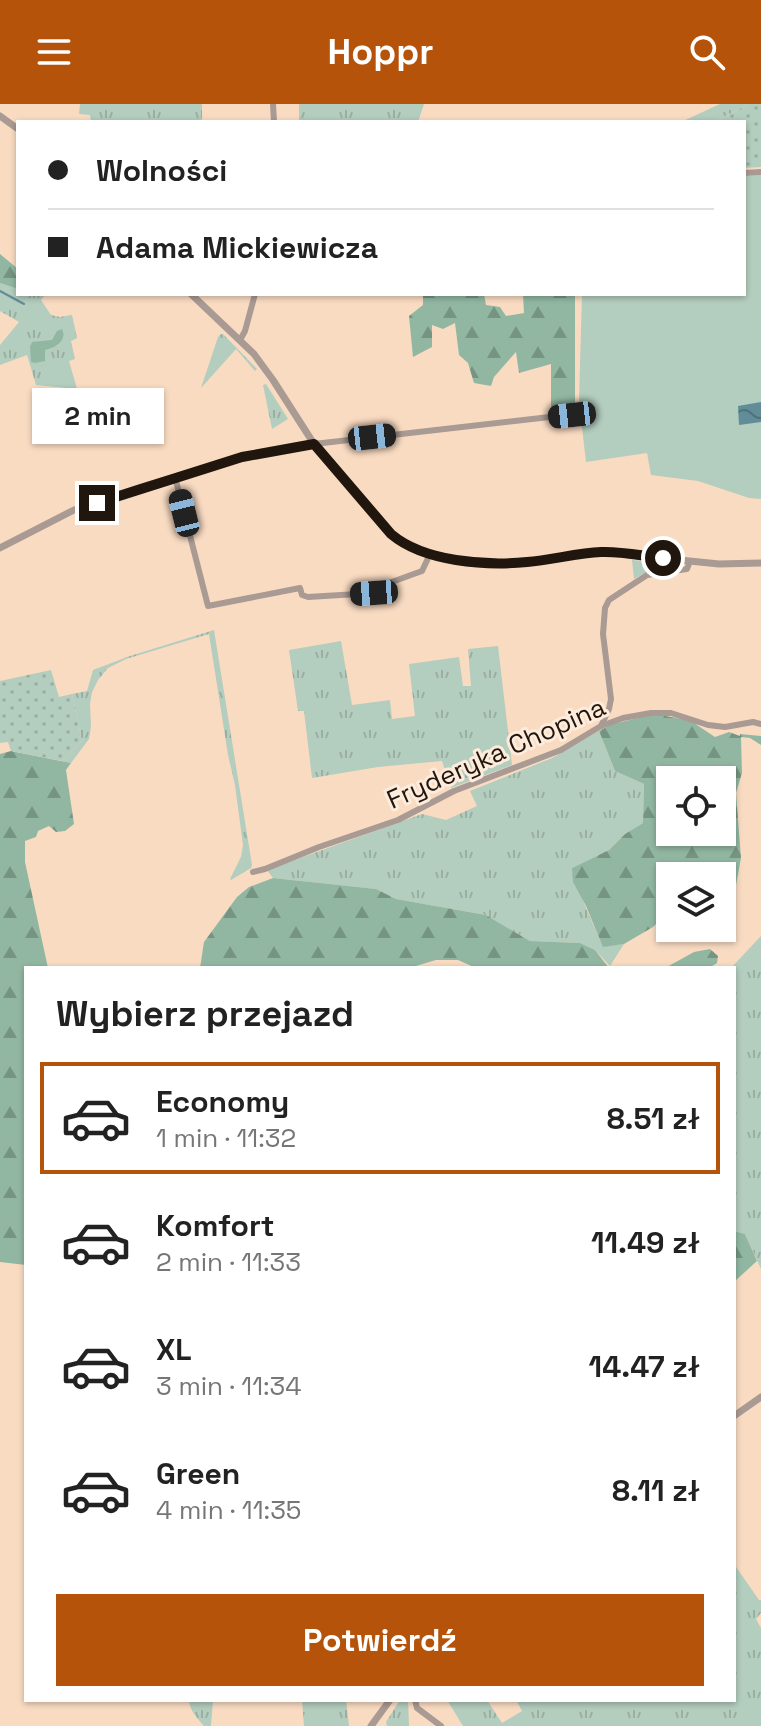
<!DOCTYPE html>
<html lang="pl">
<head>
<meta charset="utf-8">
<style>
	body { margin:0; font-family:"Space Grotesk",sans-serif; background:#f2f2f2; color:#222; height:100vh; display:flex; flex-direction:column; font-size:30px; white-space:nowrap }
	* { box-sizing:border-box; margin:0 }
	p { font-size:26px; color:#767676 }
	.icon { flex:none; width:44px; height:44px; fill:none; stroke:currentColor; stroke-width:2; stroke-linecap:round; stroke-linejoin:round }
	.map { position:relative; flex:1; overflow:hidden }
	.drawer { position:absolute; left:24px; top:862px; width:712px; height:736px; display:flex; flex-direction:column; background:#fff; border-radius:0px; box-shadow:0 2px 6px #0004 }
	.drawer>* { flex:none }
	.top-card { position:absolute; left:16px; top:16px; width:730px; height:176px; border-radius:0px; box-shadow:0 2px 6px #0004; display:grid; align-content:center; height:176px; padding:0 32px; background:#fff }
	.tools { position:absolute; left:656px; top:662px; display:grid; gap:16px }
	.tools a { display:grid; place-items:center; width:80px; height:80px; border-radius:0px; background:#fff; box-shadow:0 2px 6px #0004; font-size:40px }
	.end { position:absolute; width:36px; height:36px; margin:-18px; border:10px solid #20160d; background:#fff; box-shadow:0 0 0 4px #fff }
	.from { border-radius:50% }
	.bubble { position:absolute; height:56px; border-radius:0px; background:#fff; box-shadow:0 2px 6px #0004; font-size:26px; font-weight:600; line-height:56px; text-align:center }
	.car { position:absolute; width:24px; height:48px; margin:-24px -12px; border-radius:10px; box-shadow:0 0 6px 2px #0007; background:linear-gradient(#222 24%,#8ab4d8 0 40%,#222 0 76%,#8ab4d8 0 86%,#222 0) }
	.top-card b { display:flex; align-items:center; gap:28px; height:76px; font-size:30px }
	.top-card b+b { border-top:2px solid #e0e0e0 }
	.top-card i { width:20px; height:20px; background:#222 }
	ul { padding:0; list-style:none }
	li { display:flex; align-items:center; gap:24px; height:112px; margin:0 16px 12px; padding:0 16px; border:4px solid transparent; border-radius:0px }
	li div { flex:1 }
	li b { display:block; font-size:30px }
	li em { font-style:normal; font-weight:600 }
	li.active { border-color:#b45309 }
	li>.icon { width:72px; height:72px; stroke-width:1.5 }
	h2 { padding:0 32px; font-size:36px; line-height:96px }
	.cta { display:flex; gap:16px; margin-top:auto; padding:16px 32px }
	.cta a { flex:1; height:92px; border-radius:0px; background:#b45309; color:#fff; font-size:32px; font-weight:600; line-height:92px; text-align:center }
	header { display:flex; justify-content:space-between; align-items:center; height:104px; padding:0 32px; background:#b45309; color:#fff; font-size:36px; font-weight:600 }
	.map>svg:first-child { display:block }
</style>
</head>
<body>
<header><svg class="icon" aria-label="menu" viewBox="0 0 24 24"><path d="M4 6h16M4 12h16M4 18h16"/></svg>Hoppr<svg class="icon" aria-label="search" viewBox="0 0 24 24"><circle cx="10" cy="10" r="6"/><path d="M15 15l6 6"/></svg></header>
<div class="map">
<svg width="761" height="1622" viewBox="0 0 761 1622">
	<defs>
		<pattern id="grass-tufts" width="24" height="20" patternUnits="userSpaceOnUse" patternTransform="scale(2)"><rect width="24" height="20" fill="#b3cdbe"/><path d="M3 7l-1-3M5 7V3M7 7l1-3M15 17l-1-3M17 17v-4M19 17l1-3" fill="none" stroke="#9aafa2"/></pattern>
		<pattern id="forest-firs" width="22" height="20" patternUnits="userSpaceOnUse" patternTransform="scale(2)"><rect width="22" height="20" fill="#91b7a2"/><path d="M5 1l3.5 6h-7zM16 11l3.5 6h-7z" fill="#769482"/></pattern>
		<pattern id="garden-dots" width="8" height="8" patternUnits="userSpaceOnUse" patternTransform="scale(2)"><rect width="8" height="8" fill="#b3cdbe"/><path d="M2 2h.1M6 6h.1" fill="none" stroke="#9aafa2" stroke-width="1.8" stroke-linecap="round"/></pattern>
		<pattern id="water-waves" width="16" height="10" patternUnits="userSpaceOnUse" patternTransform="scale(2)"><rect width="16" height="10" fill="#608d97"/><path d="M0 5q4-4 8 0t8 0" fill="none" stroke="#4f727a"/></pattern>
	</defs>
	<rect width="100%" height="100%" fill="#f9dbc2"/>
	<!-- grass -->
	<g fill="url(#grass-tufts)">
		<polygon points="80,0 202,0 202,18 91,18 90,11 79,10"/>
		<polygon points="299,0 424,0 418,18 299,18"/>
		<polygon points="720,0 749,0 714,18 681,18"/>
		<polygon points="0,179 18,185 18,190 33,190 40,192 41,190 46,190 41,196 51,211 60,213 72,211 77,234 71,237 75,255 69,257 77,285 36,281 27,251 0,261 0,241 19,218 0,207"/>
		<polygon points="221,230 223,230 257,265 255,267 236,245 201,284 218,233"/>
		<polygon points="266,280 288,315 272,325 263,281"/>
		<polygon points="632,456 682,461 679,463 648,467 634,475"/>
		<polygon points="214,526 252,761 251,764 231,776 230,775 241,753 243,741 235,681 228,651 209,530 126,555 108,564 98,576 92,588 90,600 91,622 89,635 71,659 62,657 82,637 72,590 87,587 93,566 130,552"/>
		<polygon points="341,537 352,601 390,596 392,615 415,612 409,560 459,553 463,582 471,582 468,545 498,542 512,661 451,684 442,657 378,663 312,674 304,607 298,607 289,546"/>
		<path d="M 599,627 L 615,667 L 644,680 L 643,719 L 625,730 L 609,746 L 572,764 C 580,792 591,816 603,842 L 624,840 L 610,862 L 595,846 L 580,839 L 530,837 L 486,811 L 396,795 L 375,785 L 273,774 L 267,766 L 422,710 L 446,716 L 477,702 L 470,687 L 552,654 Z"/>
		<polygon points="761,832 761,1165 745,1130 734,1127 734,864 731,864"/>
		<polygon points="734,1460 759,1496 761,1496 761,1509 756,1515 761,1524 761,1622 463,1622 447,1596 487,1596 502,1619 522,1607 516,1596 734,1596"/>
		<path d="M 189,1596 L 213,1596 L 211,1622 L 204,1622 C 198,1615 189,1606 189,1596 Z"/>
		<polygon points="302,1596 346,1596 349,1622 304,1622"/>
		<polygon points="400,1596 408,1596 409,1622 387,1622 386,1618"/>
	</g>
	<!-- forest -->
	<g fill="url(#forest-firs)" fill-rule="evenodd">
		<polygon points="0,150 18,165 18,185 0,179"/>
		<polygon points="423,190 484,190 486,201 500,203 506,212 524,209 523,190 575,190 575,304 551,306 551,260 519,269 516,248 494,273 491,282 474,279 468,259 459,251 455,219 443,225 432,221 432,243 413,253 409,212 423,201"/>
		<path d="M 62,225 C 68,237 54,244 45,246 L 45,257 L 35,259 L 31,258 L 30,243 L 32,238 L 52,236 L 57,227 Z"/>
		<path d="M 656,610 L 691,617 L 715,633 L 729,628 L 740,632 L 740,630 L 761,632 L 761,641 L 750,634 L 741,633 L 742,669 L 736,689 L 741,754 L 734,792 L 734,821 L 724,832 L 711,826 L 710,824 L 722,824 L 722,772 L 670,772 L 670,807 L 653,823 L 624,840 L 603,843 L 586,802 L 573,778 L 572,764 L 609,746 L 625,730 L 643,719 L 644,680 L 615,667 L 599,627 L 612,620 ZM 670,676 L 722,676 L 722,728 L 670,728 Z"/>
		<polygon points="11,647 71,659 66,666 74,720 65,727 56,728 49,722 38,727 36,733 25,737 25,758 48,864 26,864 26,1161 0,1158 0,650"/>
		<polygon points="273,774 376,785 396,795 486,811 530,837 580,839 595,846 609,864 476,864 458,856 436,856 409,864 200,864 204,838 237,793 249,783"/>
		<polygon points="710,845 718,852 717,859 709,864 665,864 694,848"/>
		<polygon points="734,1127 745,1130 757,1157 734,1178"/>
	</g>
	<!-- park -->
	<polygon fill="#b3cdbe" points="761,71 761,395 749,394 698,377 651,371 647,349 586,358 579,297 582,190 744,190 744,72"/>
	<!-- garden -->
	<g fill="url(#garden-dots)">
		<polygon points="749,0 761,0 761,63 744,64 744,18 714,18"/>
		<polygon points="51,566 59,593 72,590 82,637 62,657 11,647 8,638 0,639 0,577"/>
	</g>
	<!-- water -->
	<polygon fill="url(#water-waves)" points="761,298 761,318 739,321 738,302"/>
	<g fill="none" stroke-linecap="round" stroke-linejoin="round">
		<!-- stream -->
		<polyline stroke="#608d97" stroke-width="2" points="0,187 24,200"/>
		<!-- minor -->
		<g stroke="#a99a93" stroke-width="6">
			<polyline points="273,0 274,18"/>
			<polyline points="744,69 761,68"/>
			<polyline points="240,236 245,227 255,190"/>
			<polyline points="314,340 576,310"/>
			<polyline points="175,373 208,502 300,484 302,491 308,493 374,489 389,479 422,467 430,450"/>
			<polyline points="601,622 609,605 611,595 603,530 605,504 609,496 647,471 687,465 690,457"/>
			<polyline points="253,768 265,765 319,743 398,716 454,687 561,646 601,622 623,614 651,609 671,609 708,621 725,623 753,618 761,620"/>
			<polyline points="415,1596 417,1604 441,1622"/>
		</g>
		<!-- tertiary -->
		<g stroke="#a99a93" stroke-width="7">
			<polyline points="0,12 18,25"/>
			<polyline points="191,190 254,250 273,276 314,340 391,430 408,442 419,447 454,455 487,459 527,458 601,448 719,460 761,459"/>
			<polyline points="0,444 74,406 141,383 242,353 314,340"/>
			<polyline points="734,1312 761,1293"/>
			<polyline points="371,1622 390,1596"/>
		</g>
	</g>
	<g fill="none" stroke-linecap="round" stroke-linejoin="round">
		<!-- route -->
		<path stroke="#20160d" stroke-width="10" d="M 97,399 L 242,353 L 314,340 L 391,430 C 424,458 486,462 527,458 C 552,456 577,449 601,448 C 621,447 643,452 663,454"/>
	</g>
	<g text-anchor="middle" stroke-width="6" stroke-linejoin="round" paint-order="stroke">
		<!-- street labels -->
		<g font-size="26" fill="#20160d" stroke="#fdebdc">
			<text transform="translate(496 649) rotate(-24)" y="9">Fryderyka Chopina</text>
		</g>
	</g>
</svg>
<div class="tools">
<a><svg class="icon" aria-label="locate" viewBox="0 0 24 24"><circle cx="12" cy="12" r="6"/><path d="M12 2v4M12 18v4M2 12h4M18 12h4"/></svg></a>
<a><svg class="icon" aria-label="layers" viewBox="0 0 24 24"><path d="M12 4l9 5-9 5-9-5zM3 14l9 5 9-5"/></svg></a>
</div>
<i class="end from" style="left:663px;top:454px"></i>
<i class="end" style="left:97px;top:399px"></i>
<div class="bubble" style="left:32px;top:284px;width:132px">2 min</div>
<i class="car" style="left:572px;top:311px;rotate:264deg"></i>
<i class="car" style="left:372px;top:333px;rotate:84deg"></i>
<i class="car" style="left:184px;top:409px;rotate:346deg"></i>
<i class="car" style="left:374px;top:489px;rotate:266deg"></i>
<div class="top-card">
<b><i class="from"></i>Wolności</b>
<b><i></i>Adama Mickiewicza</b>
</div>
<section class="drawer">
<h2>Wybierz przejazd</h2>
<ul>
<li class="active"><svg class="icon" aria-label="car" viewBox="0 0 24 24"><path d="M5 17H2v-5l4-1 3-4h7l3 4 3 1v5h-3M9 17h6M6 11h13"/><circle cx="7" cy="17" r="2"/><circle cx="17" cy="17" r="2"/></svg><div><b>Economy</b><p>1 min · 11:32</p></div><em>8.51 zł</em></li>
<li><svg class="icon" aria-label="car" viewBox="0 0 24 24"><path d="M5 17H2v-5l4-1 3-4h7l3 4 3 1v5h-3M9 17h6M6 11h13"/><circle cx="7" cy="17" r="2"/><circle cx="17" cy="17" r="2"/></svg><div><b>Komfort</b><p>2 min · 11:33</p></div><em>11.49 zł</em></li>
<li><svg class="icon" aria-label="car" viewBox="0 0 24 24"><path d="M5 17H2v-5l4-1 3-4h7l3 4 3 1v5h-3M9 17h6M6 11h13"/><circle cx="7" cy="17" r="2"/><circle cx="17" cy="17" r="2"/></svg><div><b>XL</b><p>3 min · 11:34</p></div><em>14.47 zł</em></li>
<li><svg class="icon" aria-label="car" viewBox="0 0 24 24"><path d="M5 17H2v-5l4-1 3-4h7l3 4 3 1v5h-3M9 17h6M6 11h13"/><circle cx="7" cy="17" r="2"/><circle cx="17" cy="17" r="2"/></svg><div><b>Green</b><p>4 min · 11:35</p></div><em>8.11 zł</em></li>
</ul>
<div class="cta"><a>Potwierdź</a></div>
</section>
</div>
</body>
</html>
